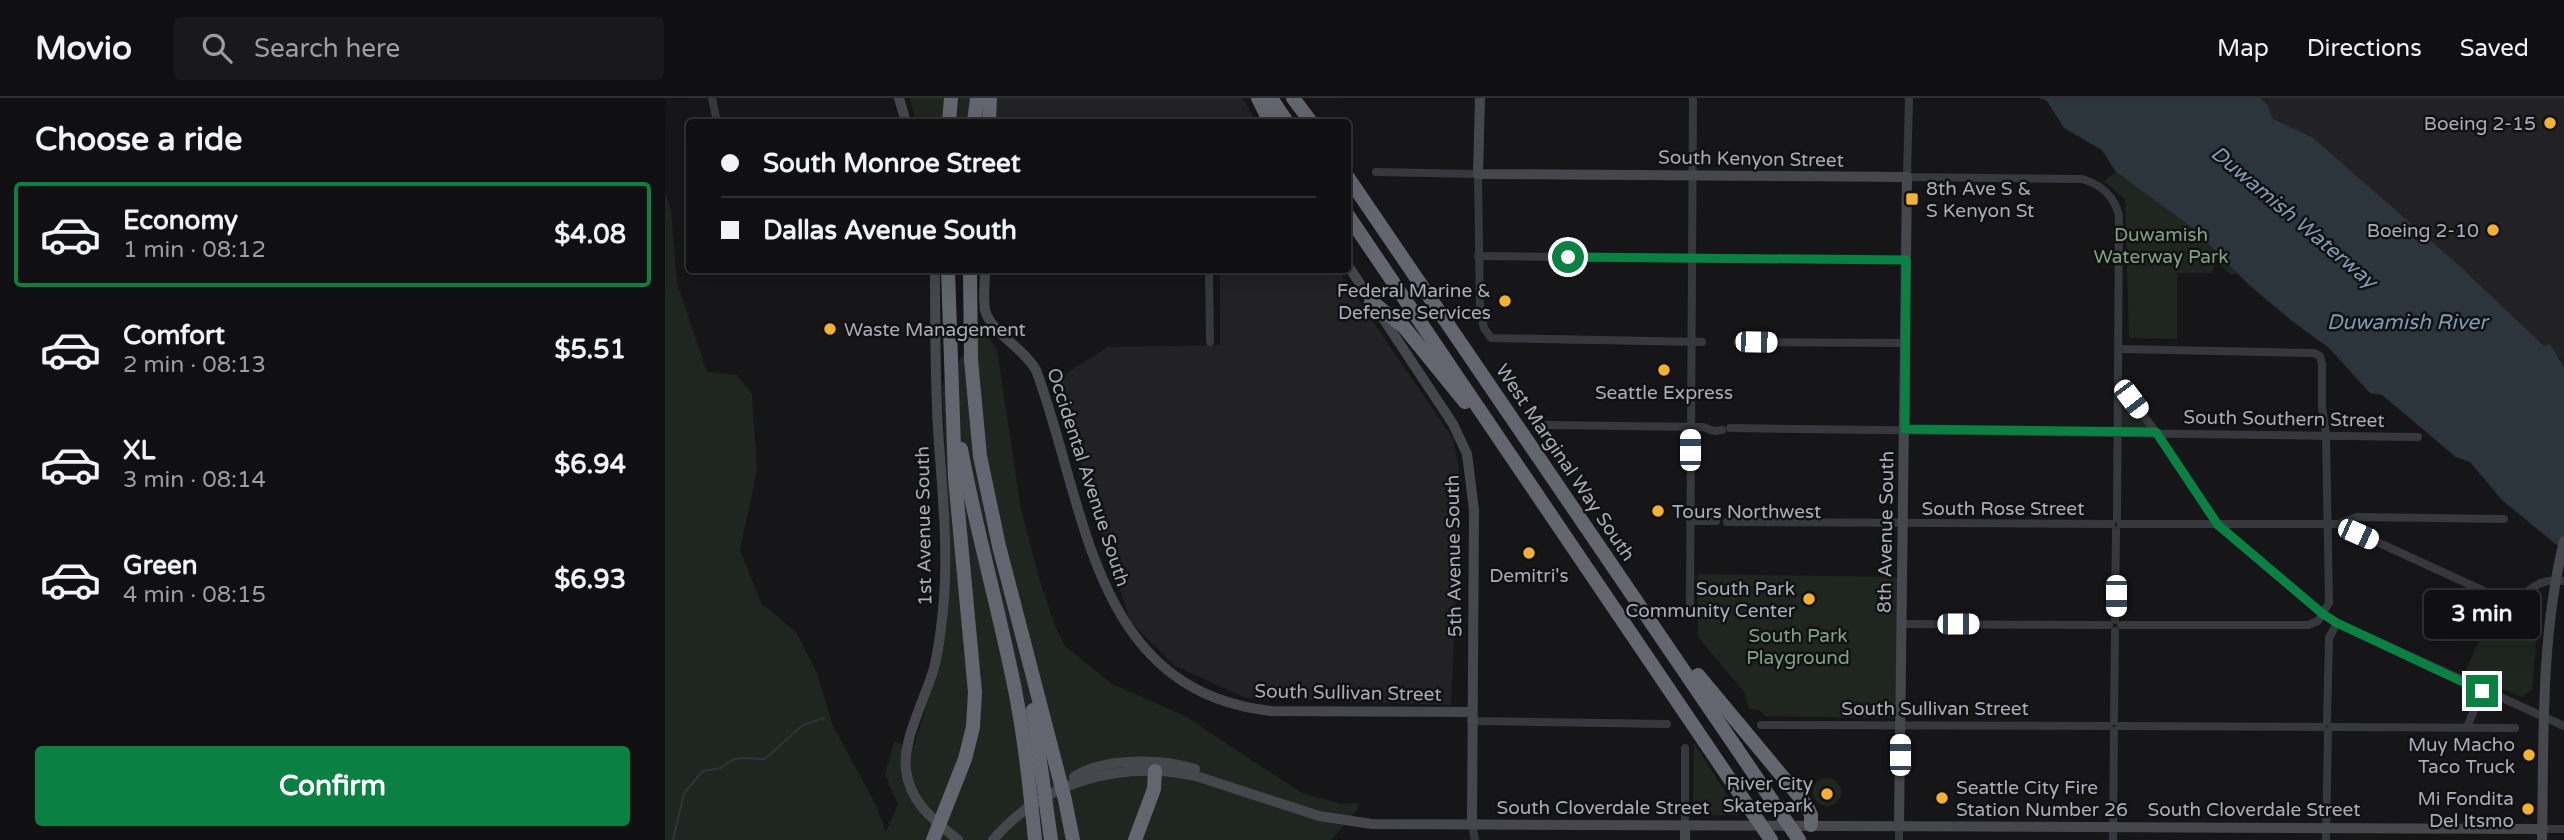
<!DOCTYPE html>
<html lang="en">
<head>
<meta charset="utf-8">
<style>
	body { margin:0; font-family:"Varela Round",sans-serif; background:#19191b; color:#f1f3f6; height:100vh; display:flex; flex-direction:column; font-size:26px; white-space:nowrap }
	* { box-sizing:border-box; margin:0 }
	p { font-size:23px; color:#9c9d9f }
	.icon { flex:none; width:38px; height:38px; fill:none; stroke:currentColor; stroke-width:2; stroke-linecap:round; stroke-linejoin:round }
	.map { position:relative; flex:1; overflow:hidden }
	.details { display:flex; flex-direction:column; background:#101012; width:665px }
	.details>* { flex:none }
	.top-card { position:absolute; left:21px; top:21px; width:665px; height:154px; border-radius:7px; box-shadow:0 7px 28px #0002,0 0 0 2px #303032; display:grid; align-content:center; height:154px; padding:0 35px; background:#101012 }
	.end { position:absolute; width:32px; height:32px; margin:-16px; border:9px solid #0b8043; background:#fff; box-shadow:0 0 0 4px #fff }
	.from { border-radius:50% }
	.bubble { position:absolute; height:49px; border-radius:7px; background:#101012; box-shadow:0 7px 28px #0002,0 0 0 2px #303032; font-size:23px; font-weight:700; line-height:49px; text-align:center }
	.car { position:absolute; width:21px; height:42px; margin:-21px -10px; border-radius:9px; box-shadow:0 0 5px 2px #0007; background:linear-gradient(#fff 24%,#345 0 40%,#fff 0 76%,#345 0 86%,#fff 0) }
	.top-card b { display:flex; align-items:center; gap:24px; height:66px; font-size:26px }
	.top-card b+b { border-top:2px solid #303032 }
	.top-card i { width:18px; height:18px; background:#f1f3f6 }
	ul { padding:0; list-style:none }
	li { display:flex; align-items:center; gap:21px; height:105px; margin:0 14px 10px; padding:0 21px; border:4px solid transparent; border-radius:7px }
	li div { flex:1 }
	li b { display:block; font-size:26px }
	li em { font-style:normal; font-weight:700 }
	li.on { border-color:#0b8043 }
	li>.icon { width:63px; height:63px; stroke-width:1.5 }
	h2 { padding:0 35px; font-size:32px; line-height:84px }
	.action { display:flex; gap:14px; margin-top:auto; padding:14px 35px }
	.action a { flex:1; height:80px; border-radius:7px; background:#0b8043; color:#fff; font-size:28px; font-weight:700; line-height:80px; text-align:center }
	header { display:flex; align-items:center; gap:42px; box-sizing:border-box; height:98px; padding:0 35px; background:#101012; border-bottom:2px solid #303032 }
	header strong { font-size:33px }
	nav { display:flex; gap:38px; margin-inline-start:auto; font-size:24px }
	.search { width:490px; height:63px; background:#19191b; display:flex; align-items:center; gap:18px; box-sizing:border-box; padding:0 24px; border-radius:7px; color:#9c9d9f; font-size:26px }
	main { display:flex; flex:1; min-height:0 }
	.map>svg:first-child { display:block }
</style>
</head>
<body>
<header>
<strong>Movio</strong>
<div class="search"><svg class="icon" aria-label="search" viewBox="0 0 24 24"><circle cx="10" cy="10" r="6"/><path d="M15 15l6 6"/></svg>Search here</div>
<nav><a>Map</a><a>Directions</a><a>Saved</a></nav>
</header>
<main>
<section class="details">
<h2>Choose a ride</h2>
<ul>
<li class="on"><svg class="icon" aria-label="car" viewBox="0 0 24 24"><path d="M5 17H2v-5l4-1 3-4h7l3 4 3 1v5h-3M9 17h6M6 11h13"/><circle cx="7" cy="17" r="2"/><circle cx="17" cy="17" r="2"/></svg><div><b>Economy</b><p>1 min · 08:12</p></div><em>$4.08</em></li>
<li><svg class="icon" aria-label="car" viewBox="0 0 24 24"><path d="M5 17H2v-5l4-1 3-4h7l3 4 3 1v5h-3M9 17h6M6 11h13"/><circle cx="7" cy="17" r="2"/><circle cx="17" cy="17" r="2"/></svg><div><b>Comfort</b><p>2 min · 08:13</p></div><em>$5.51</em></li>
<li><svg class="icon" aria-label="car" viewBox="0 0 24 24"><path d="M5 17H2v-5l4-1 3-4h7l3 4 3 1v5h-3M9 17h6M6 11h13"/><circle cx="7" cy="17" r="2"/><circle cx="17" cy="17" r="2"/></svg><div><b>XL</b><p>3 min · 08:14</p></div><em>$6.94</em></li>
<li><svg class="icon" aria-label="car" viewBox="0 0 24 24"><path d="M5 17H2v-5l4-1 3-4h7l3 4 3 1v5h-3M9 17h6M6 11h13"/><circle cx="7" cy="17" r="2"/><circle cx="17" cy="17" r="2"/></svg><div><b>Green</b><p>4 min · 08:15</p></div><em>$6.93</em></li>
</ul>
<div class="action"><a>Confirm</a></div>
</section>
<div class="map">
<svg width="1899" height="742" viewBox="0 0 1899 742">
	<rect width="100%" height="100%" fill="#161618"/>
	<!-- built -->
	<g fill="#222225">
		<polygon points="338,0 578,0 591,24 338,24"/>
		<polygon points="1595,0 1899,0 1899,269 1895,260 1879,249 1789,163 1647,39 1608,21 1602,6"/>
		<polygon points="555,172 673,172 788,341 796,383 786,607 581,600 510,568 465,523 390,282 443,249 555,247"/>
	</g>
	<!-- green -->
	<g fill="#1e261f">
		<polygon points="245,0 338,0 338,24 251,24"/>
		<polygon points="1451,74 1529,131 1574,176 1565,176 1551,163 1547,175 1512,175 1512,241 1464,240 1460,101 1439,83"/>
		<polygon points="0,95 6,111 12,185 42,274 72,277 87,296 92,372 75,452 96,505 131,534 152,575 168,628 210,705 221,734 233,706 220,676 229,644 249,648 273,570 285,447 277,288 317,229 332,252 356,411 374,480 390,528 400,548 447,586 520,618 637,695 676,706 694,705 693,711 666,742 0,742"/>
		<polygon points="1454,290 1491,334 1452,334"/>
		<polygon points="1034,476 1233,479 1231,620 1100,618 1094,612 1084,611 1080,595 1033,539 1032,479"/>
		<path d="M 1875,499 L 1867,592 L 1857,599 L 1806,577 L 1801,572 L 1829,509 C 1848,513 1859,508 1875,499 Z"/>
		<polygon points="1029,645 1075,717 1028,717"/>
		<circle cx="1162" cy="694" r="14"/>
	</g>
	<!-- water -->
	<polygon fill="#2c353c" points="1375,0 1595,0 1602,6 1608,21 1647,39 1789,163 1879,248 1885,246 1899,269 1899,453 1837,402 1805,364 1791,359 1717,297 1705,295 1664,250 1627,223 1584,187 1529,131 1451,74 1437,52 1399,30 1382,3"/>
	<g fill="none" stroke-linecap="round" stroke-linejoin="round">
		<!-- stream -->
		<polyline stroke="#2c353c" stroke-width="2" points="8,742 19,695 38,673 56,670 67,662 77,660 100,661 138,627 159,620"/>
		<!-- street -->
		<g stroke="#37383d" stroke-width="8">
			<polyline points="47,0 52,24"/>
			<path d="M 1244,0 L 1242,79 L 1417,81 C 1435,86 1449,98 1454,117 L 1452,421"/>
			<polyline points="711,74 813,76 815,213 819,230 826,240 1037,244"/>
			<polyline points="813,158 1241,162"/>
			<polyline points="544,172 545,244"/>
			<polyline points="1072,244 1240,245"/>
			<polyline points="1454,251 1649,255 1655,258 1657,266 1657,309 1661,336 1664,505 1653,523 1643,527 1456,527"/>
			<polyline points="1454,285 1491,334 1553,427 1658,516 1670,524 1899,628"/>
			<polyline points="881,327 1038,329 1049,333 1057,332"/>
			<polyline points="1065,330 1753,339"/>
			<polyline points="1025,423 1051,423"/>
			<polyline points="1062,424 1446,426"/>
			<path d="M 1456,426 L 1673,426 L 1834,500 L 1852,501 C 1867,489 1879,479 1899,483"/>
			<polyline points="1673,426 1692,419 1839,421"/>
			<polyline points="1025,507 1028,0"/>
			<polyline points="1450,522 1451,432"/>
			<polyline points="1236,526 1444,527"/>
			<polyline points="806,623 1002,626"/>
			<polyline points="1449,623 1450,533"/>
			<polyline points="1662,624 1664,540 1672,525"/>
			<polyline points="1096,627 1444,628"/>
			<polyline points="1454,628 1657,629"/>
			<polyline points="1667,629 1850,630"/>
			<polyline points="1802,629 1817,593"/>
			<polyline points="1020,650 1020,727"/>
			<polyline points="807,726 810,742"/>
			<polyline points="1878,731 1899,731"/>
			<polyline points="1234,742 1234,727"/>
			<polyline points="1448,742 1449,633"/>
			<polyline points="1661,742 1663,633"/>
		</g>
		<!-- secondary -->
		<g stroke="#45474d" stroke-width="10">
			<polyline points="234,0 241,24"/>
			<polyline points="815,0 813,76 1242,79 1234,727"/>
			<polyline points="682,166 788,326 802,356 809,412 807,726"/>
			<path d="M 270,172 C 270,225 270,278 273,331 C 277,391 284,452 278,512 C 276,531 274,551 269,570 C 261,599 237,642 241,672 C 245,705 269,722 293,742"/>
			<path d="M 320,172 C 320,184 318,199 320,212 C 326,235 359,250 371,272 C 422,409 426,593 606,613 L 806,614"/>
			<path d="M 409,679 C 439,659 496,661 530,671"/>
			<path d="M 328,742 C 378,683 456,662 531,678 L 654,718 L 707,726 L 1878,731"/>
			<polyline points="1020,742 1020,727"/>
			<path d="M 1877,742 C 1879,641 1875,541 1899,443"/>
		</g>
		<!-- highway -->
		<g stroke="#63666e" stroke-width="14">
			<polyline points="593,0 605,24"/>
			<polyline points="606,0 622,24"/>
			<polyline points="628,0 646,24"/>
			<polyline points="284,24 286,0"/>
			<polyline points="309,24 312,0"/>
			<polyline points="324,24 325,0"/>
			<polyline points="682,78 1134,742"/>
			<polyline points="682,116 1106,742"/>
			<polyline points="305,172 306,262 315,358 334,448 400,702 408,742"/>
			<polyline points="706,203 739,229 800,304"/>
			<path d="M 296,351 C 311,432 334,511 350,592 C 360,642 365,692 370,742"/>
			<polyline points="1033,577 1142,708 1146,717 1146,727"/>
			<polyline points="368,612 386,742"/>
			<polyline points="268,742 300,661 308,629 310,594 290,380 283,172"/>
			<polyline points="470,742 489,691 490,673"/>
		</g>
	</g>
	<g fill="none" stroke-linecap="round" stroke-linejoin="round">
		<!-- route -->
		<polyline stroke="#0b8043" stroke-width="9" points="903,159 1241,162 1240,331 1491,334 1553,427 1658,516 1672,525 1817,593"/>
	</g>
	<!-- markers -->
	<g fill="#f2b134" stroke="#111113" stroke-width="2.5">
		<circle cx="1885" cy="25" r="7"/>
		<rect x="1240" y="94" width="14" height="14" rx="3.5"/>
		<circle cx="1828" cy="132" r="7"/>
		<circle cx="840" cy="203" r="7"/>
		<circle cx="165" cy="231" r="7"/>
		<circle cx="999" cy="272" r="7"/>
		<circle cx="993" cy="413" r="7"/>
		<circle cx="864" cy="455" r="7"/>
		<circle cx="1144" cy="501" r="7"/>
		<circle cx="1864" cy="657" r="7"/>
		<circle cx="1162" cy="696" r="7"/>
		<circle cx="1277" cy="700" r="7"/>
		<circle cx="1863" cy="711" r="7"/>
	</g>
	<g text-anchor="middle" stroke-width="5" stroke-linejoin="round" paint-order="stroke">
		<!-- poi labels -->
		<g font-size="19" fill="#a8adb8" stroke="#111113" text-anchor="end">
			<text x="1871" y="32">Boeing 2-15</text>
			<text x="1261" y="97" text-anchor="start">8th Ave S &amp;<tspan x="1261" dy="22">S Kenyon St</tspan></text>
			<text x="1814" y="139">Boeing 2-10</text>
			<text x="826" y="199">Federal Marine &amp;<tspan x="826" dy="22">Defense Services</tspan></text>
			<text x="179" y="238" text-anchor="start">Waste Management</text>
			<text x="999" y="301" text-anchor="middle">Seattle Express</text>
			<text x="1007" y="420" text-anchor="start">Tours Northwest</text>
			<text x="864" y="484" text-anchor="middle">Demitri's</text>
			<text x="1130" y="497">South Park<tspan x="1130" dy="22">Community Center</tspan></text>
			<text x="1850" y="653">Muy Macho<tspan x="1850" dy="22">Taco Truck</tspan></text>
			<text x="1148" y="692">River City<tspan x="1148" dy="22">Skatepark</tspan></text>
			<text x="1291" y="696" text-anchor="start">Seattle City Fire<tspan x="1291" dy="22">Station Number 26</tspan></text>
			<text x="1849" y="707">Mi Fondita<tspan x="1849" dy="22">Del Itsmo</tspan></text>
		</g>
		<!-- street labels -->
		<g font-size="19" fill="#a8adb8" stroke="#111113">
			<text transform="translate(1086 60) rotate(1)" y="7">South Kenyon Street</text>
			<text transform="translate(1619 320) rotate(1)" y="7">South Southern Street</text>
			<text transform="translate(901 364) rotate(56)" y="7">West Marginal Way South</text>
			<text transform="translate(424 379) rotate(72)" y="7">Occidental Avenue South</text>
			<text x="1338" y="417">South Rose Street</text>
			<text transform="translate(258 428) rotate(-91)" y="7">1st Avenue South</text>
			<text transform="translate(1220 434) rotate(-89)" y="7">8th Avenue South</text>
			<text transform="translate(788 458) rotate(-91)" y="7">5th Avenue South</text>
			<text transform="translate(683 594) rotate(1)" y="7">South Sullivan Street</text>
			<text x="1270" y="617">South Sullivan Street</text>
			<text x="938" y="716">South Cloverdale Street</text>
			<text x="1589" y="718">South Cloverdale Street</text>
		</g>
		<!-- park labels -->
		<g font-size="19" fill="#7fa381" stroke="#111113">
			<text x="1496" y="143">Duwamish<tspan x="1496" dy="22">Waterway Park</tspan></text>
			<text x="1133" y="544">South Park<tspan x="1133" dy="22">Playground</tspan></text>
		</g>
		<!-- water labels -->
		<g font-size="21" font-style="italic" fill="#7f9bb3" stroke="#111113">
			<text transform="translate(1629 119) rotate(40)" y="7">Duwamish Waterway</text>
			<text x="1742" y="231">Duwamish River</text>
		</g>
	</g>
</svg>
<i class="end from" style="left:903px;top:159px"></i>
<i class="end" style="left:1817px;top:593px"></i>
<div class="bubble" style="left:1759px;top:492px;width:116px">3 min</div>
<i class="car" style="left:1091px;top:244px;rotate:91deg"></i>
<i class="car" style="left:1466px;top:301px;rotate:143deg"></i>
<i class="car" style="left:1025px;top:352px;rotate:0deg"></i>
<i class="car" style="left:1693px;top:436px;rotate:114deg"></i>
<i class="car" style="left:1451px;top:498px;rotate:180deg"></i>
<i class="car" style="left:1293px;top:526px;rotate:90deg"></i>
<i class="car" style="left:1235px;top:657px;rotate:0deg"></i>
<div class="top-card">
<b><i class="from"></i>South Monroe Street</b>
<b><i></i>Dallas Avenue South</b>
</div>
</div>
</main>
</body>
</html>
